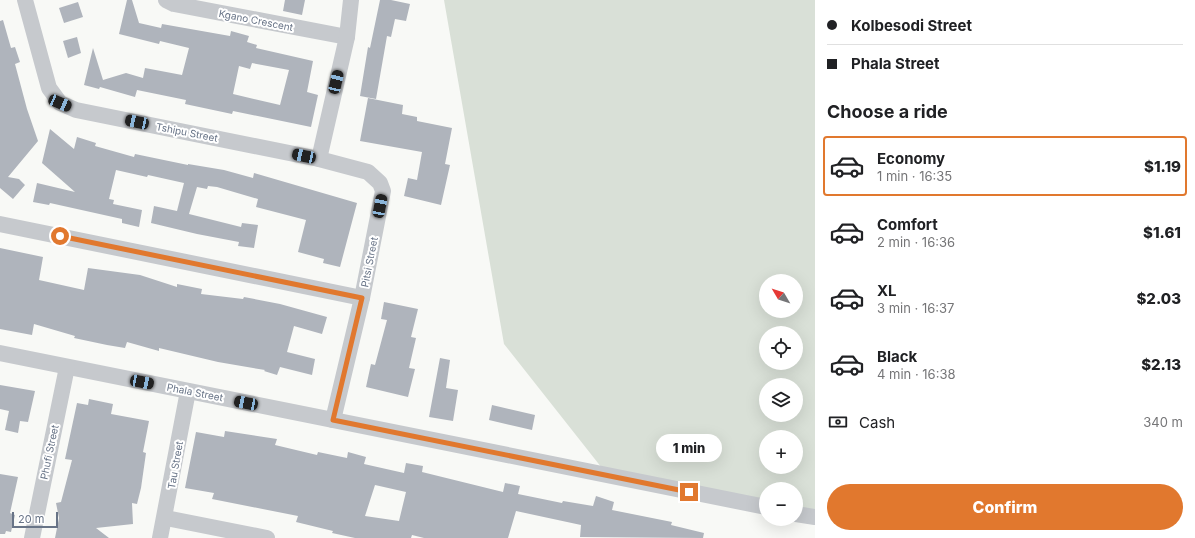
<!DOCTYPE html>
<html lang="en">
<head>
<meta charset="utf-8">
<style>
	body { margin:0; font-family:Inter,sans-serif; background:#f2f2f2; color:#202124; height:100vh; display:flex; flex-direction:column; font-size:15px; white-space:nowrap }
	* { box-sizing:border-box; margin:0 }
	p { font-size:13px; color:#757577 }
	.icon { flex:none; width:22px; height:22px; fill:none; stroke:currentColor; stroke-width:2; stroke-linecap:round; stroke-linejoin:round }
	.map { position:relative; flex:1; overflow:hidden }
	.side { display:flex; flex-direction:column; background:#fff; width:380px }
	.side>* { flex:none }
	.banner { display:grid; align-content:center; height:88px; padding:0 12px; background:#fff }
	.needle { width:26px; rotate:309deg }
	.buttons { position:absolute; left:759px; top:274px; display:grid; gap:8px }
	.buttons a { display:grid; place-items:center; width:44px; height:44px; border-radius:50%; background:#fff; box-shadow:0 4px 16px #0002; font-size:20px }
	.scale { position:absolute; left:12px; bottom:10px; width:46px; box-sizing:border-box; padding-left:4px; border:2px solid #687487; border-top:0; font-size:11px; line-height:14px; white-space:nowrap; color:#687487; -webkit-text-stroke:3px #fff; paint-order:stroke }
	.end { position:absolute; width:18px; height:18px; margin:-9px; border:5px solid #e1782e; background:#fff; box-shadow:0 0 0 2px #fff }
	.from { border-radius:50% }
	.bubble { position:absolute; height:28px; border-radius:14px; background:#fff; box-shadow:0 4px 16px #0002; font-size:13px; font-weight:800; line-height:28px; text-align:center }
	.car { position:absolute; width:12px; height:24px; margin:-12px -6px; border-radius:5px; box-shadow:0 0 3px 1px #0007; background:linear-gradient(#222 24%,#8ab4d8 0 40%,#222 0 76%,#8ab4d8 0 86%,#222 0) }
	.banner b { display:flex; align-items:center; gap:14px; height:38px; font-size:15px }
	.banner b+b { border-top:1px solid #e0e0e0 }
	.banner i { width:10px; height:10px; background:#202124 }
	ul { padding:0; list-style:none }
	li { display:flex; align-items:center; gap:12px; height:60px; margin:0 8px 6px; padding:0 4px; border:2px solid transparent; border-radius:4px }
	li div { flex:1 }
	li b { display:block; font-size:15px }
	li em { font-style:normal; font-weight:800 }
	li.current { border-color:#e1782e }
	li>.icon { width:36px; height:36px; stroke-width:1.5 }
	h2 { padding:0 12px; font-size:18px; line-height:48px }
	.pay { display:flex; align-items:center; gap:10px; height:44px; padding:0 12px; font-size:15px }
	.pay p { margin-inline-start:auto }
	.action { display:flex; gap:8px; margin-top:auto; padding:8px 12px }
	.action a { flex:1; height:46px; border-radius:24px; background:#e1782e; color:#fff; font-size:16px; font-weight:800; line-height:46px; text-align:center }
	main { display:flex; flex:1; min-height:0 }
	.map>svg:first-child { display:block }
</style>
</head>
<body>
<main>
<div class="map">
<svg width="815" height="538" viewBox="0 0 815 538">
	<rect width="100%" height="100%" fill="#f8f9f6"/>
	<!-- green -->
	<path fill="#d9e0d7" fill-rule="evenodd" d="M 444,0 L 815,0 L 815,515 L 796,511 L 796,489 L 766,489 L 766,506 L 609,477 L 504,344 ZM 766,281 L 796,281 L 796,311 L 766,311 ZM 766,333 L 796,333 L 796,363 L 766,363 ZM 766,385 L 796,385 L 796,415 L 766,415 ZM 766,437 L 796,437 L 796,467 L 766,467 Z"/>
	<!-- building -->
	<g fill="#afb4bc" fill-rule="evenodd">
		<path d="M 127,0 L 132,0 L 139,23 L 161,28 L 162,24 L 230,36 L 231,31 L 249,36 L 247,42 L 257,45 L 256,48 L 313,61 L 307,92 L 318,95 L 311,127 L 233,111 L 232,114 L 185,104 L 186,100 L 137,90 L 135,97 L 100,87 L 99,89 L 84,85 L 93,48 L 103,80 L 126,73 L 143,78 L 145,68 L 182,75 L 189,48 L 160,41 L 159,44 L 119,34 ZM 252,63 L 289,70 L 280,105 L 233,94 L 239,66 L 250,69 Z"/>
		<polygon points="285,0 305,0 302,15 283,11"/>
		<polygon points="380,0 391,0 410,4 406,21 395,19 391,37 387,36 376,99 360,96 368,47 370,48"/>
		<polygon points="78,2 83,17 64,23 59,8"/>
		<polygon points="3,20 11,48 15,47 20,62 15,64 27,109 38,141 8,177 19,179 25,185 13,199 0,188 0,21"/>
		<polygon points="77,37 81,53 68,58 63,41"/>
		<polygon points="368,98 403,105 402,114 417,117 417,121 452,128 445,164 450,165 441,205 404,196 408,178 417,180 422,152 360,141"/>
		<polygon points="50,129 74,149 77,137 96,143 95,146 134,157 135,154 188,165 188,164 224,170 253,178 254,173 357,203 340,267 323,263 324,259 298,252 306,220 256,207 258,199 217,187 208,186 207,189 197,187 189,214 241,227 242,223 258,225 254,248 238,246 239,242 197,234 151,223 154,206 177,211 184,183 148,175 147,177 116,170 109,199 114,200 113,204 142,210 139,227 122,223 122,219 50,203 49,205 33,202 37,183 75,192 42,163"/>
		<polygon points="0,248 43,257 39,280 84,290 88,268 140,275 177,287 177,284 202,289 201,294 243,299 244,297 280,304 327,317 322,334 294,326 287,352 315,359 312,375 280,367 277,375 264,371 265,370 218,362 159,348 159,351 127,342 125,348 107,345 74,338 75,336 34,324 32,335 0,329"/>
		<polygon points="384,302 418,309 411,337 416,338 409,368 415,369 408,397 366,387 371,364 375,365 387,320 381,319"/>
		<polygon points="440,358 450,360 446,388 458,390 453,421 429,417"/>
		<polygon points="0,385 35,391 28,422 20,421 18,433 5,430 9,411 0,409"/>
		<polygon points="89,399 113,404 111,414 149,421 143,452 146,453 141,488 137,504 132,503 133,524 96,528 109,538 55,538 59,518 56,503 61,502 72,460 65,459 77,403 88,405"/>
		<polygon points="492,405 535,415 532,430 489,420"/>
		<path d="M 225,431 L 277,439 L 275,445 L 317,455 L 318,452 L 347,458 L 348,452 L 366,457 L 364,464 L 404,473 L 406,463 L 423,466 L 422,472 L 503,492 L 505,483 L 520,486 L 518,494 L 562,503 L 563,501 L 593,506 L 596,496 L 614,502 L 612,510 L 672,522 L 671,525 L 704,533 L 703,538 L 580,537 L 581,525 L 516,511 L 508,538 L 424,538 L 412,535 L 411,538 L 355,538 L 332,533 L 333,531 L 296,522 L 298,516 L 212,499 L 214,493 L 185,488 L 196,432 L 224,437 ZM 375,485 L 406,492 L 399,521 L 365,516 Z"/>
		<polygon points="0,474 18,477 10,513 15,515 11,532 6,531 5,534 0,534"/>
	</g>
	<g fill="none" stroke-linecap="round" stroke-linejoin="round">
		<!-- minor -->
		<g stroke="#c6c9cd" stroke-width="16">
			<polyline points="25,0 49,88 60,103 76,110 319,159 368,172 380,183 383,191 362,298 333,420"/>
			<polyline points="166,0 174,4 347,37"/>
			<polyline points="319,159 347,37 351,0"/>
			<polyline points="0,224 362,298"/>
			<polyline points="0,353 766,507"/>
			<polyline points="796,514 815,517"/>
			<polyline points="166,518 267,538"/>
			<polyline points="32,538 67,367"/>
			<polyline points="160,538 188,391"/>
		</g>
	</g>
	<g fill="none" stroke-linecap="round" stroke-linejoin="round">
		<!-- route -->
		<polyline stroke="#e1782e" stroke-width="5" points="60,236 362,298 333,420 689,492"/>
	</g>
	<g text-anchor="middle" stroke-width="4" stroke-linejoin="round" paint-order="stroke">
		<!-- street labels -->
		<g font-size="10" fill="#687487" stroke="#fff">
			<text transform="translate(256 20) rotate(11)" y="4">Kgano Crescent</text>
			<text transform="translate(187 132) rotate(11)" y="4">Tshipu Street</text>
			<text transform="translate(369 262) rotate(-79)" y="4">Pitsi Street</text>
			<text transform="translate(195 392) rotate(11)" y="4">Phala Street</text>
			<text transform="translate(49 452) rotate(-78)" y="4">Phufi Street</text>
			<text transform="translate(175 465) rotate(-80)" y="4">Tau Street</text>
		</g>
	</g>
</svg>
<div class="buttons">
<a><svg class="needle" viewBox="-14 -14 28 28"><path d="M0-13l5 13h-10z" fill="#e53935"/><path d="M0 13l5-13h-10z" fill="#757577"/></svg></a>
<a><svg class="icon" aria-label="locate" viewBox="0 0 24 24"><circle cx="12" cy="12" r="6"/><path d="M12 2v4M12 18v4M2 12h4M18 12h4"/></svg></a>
<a><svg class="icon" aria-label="layers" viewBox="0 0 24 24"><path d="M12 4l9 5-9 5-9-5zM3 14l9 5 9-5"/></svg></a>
<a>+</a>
<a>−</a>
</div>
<div class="scale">20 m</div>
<i class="end from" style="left:60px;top:236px"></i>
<i class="end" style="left:689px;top:492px"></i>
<div class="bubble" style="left:656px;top:434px;width:66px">1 min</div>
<i class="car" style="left:336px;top:82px;rotate:13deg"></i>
<i class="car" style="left:60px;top:103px;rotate:113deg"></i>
<i class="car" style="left:137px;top:122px;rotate:282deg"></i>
<i class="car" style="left:304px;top:156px;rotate:282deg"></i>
<i class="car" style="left:380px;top:206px;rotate:11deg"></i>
<i class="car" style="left:142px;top:382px;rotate:101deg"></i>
<i class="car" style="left:246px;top:403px;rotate:281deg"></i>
</div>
<section class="side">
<div class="banner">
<b><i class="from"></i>Kolbesodi Street</b>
<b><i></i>Phala Street</b>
</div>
<h2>Choose a ride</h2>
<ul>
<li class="current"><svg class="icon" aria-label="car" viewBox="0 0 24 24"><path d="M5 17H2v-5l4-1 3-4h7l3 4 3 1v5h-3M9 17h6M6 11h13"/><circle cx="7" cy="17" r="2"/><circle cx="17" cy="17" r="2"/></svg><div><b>Economy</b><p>1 min · 16:35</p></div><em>$1.19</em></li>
<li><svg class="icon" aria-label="car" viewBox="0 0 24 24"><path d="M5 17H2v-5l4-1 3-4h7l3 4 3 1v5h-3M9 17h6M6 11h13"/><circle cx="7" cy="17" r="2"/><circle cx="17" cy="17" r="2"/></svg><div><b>Comfort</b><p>2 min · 16:36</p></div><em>$1.61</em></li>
<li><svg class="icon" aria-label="car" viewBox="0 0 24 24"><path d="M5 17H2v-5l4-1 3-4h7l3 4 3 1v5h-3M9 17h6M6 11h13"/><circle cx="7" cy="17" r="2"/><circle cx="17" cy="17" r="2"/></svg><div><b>XL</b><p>3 min · 16:37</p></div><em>$2.03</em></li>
<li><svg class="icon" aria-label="car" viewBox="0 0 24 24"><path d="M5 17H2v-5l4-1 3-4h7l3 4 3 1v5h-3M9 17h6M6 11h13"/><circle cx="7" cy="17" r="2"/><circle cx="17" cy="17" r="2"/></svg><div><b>Black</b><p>4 min · 16:38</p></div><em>$2.13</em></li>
</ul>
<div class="pay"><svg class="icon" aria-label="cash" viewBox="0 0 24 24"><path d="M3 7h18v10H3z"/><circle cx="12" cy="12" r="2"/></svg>Cash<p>340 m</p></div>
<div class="action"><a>Confirm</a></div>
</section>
</main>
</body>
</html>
